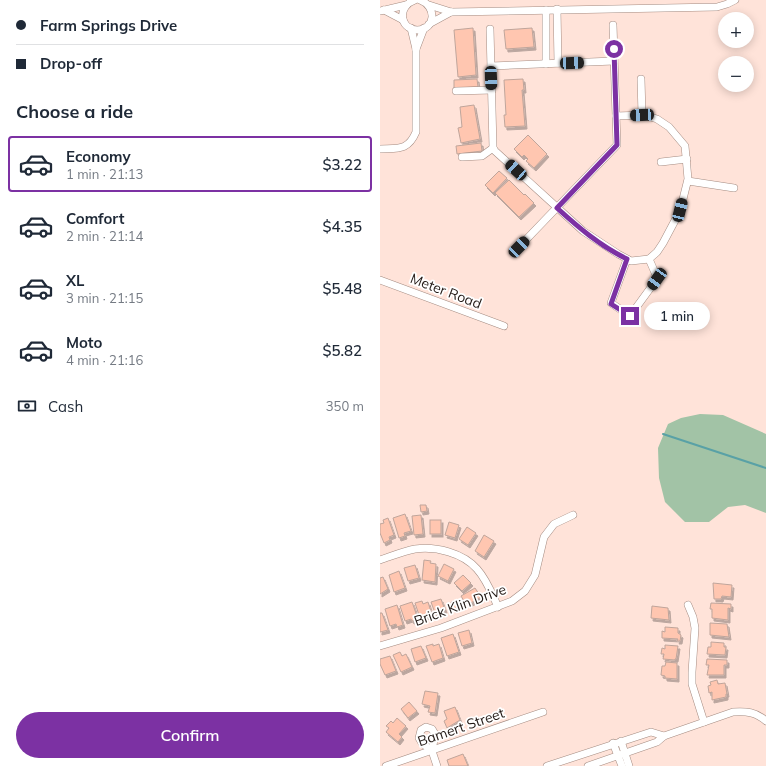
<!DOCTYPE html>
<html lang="en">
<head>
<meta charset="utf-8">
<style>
	body { margin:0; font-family:Mulish,sans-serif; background:#f6f6f7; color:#1f2937; height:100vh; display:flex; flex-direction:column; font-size:15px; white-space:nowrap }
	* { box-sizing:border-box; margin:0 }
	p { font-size:13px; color:#747a83 }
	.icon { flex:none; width:22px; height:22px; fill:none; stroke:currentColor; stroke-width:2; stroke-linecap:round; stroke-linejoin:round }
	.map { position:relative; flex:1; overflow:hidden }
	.drawer { display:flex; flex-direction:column; background:#fff; width:380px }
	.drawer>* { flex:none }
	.hud { display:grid; align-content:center; height:88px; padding:0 16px; background:#fff }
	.fabs { position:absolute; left:338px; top:12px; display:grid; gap:8px }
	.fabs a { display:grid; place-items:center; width:36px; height:36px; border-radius:50%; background:#fff; box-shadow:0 2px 10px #0003; font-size:20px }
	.end { position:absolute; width:18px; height:18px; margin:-9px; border:5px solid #7c31a3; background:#fff; box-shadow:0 0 0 2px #fff }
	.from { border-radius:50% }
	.bubble { position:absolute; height:28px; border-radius:14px; background:#fff; box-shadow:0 2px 10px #0003; font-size:13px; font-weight:600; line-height:28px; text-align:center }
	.car { position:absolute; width:12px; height:24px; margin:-12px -6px; border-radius:5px; box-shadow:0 0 3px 1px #0007; background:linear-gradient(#222 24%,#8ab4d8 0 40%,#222 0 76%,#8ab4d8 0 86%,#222 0) }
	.hud b { display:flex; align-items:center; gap:14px; height:38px; font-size:15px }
	.hud b+b { border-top:1px solid #e0e1e3 }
	.hud i { width:10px; height:10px; background:#1f2937 }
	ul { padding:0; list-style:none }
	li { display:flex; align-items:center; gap:12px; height:56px; margin:0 8px 6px; padding:0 8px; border:2px solid transparent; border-radius:4px }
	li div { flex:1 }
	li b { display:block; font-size:15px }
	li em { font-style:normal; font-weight:600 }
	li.active { border-color:#7c31a3 }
	li>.icon { width:36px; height:36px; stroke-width:1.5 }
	h2 { padding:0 16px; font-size:18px; line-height:48px }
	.pay { display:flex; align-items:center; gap:10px; height:44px; padding:0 16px; font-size:15px }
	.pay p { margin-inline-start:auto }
	.primary-button { display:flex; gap:8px; margin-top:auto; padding:8px 16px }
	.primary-button a { flex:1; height:46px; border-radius:24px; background:#7c31a3; color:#fff; font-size:16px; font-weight:600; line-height:46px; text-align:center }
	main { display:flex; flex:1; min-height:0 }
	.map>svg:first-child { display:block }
</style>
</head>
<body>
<main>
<section class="drawer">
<div class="hud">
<b><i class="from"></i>Farm Springs Drive</b>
<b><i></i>Drop-off</b>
</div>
<h2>Choose a ride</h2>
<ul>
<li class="active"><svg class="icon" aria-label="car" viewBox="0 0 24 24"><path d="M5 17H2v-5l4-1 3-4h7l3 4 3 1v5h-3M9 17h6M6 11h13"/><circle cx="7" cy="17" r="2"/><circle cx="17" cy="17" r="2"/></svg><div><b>Economy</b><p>1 min · 21:13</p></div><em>$3.22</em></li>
<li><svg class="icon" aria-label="car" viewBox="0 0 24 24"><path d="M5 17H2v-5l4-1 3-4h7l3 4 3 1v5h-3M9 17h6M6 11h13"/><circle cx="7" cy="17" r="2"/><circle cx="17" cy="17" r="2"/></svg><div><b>Comfort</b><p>2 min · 21:14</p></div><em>$4.35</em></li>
<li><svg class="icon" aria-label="car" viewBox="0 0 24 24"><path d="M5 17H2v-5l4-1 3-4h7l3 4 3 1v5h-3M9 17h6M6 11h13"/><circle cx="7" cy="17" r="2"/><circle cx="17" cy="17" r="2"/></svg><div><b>XL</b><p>3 min · 21:15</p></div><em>$5.48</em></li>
<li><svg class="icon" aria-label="car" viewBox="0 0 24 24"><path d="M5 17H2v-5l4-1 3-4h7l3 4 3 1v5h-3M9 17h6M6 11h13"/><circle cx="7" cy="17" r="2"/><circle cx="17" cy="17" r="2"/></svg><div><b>Moto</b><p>4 min · 21:16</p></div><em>$5.82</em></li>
</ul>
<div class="pay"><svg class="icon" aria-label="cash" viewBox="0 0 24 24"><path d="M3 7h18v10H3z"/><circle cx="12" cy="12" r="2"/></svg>Cash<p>350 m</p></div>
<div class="primary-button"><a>Confirm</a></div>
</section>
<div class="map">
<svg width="386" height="766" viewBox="0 0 386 766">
	<defs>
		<filter id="shadow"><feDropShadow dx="2" dy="3" stdDeviation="0" flood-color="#0004"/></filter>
	</defs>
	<rect width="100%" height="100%" fill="#ffe3d9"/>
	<!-- green -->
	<polygon fill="#a2c3a6" points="320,414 343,415 386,434 386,513 365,505 348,507 329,522 305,522 285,502 279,478 278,448 288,424 301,418"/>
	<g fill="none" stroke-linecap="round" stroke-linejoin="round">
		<!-- stream -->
		<polyline stroke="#59a1a6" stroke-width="2" points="283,434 386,468"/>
	</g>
	<!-- building -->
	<g fill="#ffc6b0" stroke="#bfa59b" filter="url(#shadow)">
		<polygon points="93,28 96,75 78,77 74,30"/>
		<polygon points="152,28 154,47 126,49 124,30"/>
		<polygon points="97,79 98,87 74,88 74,80"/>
		<polygon points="143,79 144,90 142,90 145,126 125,127 124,115 126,115 124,80"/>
		<polygon points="94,105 100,139 81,143 78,128 82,127 80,107"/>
		<polygon points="148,135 167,154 154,168 146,161 148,159 144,155 142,157 134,149"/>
		<polygon points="101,143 102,151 77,154 76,146"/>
		<polygon points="119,171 127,178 113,193 105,185"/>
		<polygon points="129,180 144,195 145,194 154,203 139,217 115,193"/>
		<polygon points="40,505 46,505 47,511 41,512"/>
		<polygon points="25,514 31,531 24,533 25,536 19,538 13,518"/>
		<polygon points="41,515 43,534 34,535 32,516"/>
		<polygon points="8,518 14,535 9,537 10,540 4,543 0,533 0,524 4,523 3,520"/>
		<rect x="50" y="520" width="11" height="14"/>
		<polygon points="69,522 79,525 75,538 65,535"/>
		<polygon points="87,527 96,533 88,545 79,539"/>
		<polygon points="104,535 114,541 104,557 95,551"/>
		<polygon points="44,560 51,561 50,563 56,564 55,582 42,580"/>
		<polygon points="64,564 74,569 68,581 58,576"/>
		<polygon points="35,565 39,578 28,581 24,568"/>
		<polygon points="19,571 25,588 14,592 9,575"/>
		<polygon points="83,575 91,583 82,591 74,583"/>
		<polygon points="3,577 8,589 0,594 0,578"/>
		<polygon points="333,583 352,585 351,597 342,596 341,599 334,599"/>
		<polygon points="95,588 101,597 89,604 86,600 84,601 81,596"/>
		<polygon points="61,599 65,610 55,613 51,602"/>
		<polygon points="77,600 80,607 73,609 71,602"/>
		<polygon points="42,601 43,604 48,602 52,615 40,618 35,603"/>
		<polygon points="32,602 38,619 32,621 31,619 25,621 20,606"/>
		<polygon points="331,603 351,604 351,609 348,608 348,620 332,618 332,609 330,609"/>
		<polygon points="17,605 23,625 17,627 16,624 10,626 5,609"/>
		<polygon points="272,606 288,608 289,620 271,618"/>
		<polygon points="0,613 2,613 8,630 0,632"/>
		<polygon points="330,623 347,624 349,637 330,635"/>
		<polygon points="285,627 298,628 298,633 301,635 300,641 297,641 298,639 282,638 282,631 285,632"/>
		<polygon points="89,630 92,643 82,646 78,633"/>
		<polygon points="73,634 79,652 67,656 61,638"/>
		<polygon points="331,642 344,643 344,647 346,647 345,655 327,654 328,647 331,647"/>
		<polygon points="53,644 53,646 59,644 63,658 52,662 46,646"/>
		<polygon points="285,645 298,646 296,659 295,659 295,660 283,659 284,654 281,654 282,648 285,649"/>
		<polygon points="41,646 46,658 35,662 31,649"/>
		<polygon points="20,652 22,656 26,654 32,667 21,672 13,655"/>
		<polygon points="10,656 16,671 5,675 0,664 0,659"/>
		<polygon points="327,659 347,660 347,665 344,665 344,675 327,675 329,665 326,665"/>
		<polygon points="286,662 297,663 297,679 285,678 285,676 281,675 282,666 285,666"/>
		<polygon points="337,680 338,684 345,683 347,694 346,694 346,697 332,700 332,692 329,693 328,686 331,685 330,682"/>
		<polygon points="45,691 58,693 55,713 48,712 50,706 42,704"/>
		<polygon points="29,702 37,711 28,718 21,709"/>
		<polygon points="75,707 80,720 67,728 64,721 67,719 64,711"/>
		<polygon points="17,718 26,726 19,734 22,737 18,742 6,732 9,728 6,726 11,721 13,723"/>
		<polygon points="83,754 88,766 69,766 67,760"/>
	</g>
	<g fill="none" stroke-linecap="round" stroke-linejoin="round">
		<defs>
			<g id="minor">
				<path d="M 35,0 C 17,6 19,29 37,30 C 56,30 57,6 40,0"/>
				<polyline points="49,5 71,12 337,7 347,4 355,0"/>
				<polyline points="177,9 178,63"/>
				<polyline points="4,10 23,20"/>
				<polyline points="166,10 166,64"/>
				<polyline points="0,11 26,5"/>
				<polyline points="49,24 71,12"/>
				<polyline points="110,29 113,148 115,151 203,231 238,254 251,261 269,259 277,252 283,243 300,211 308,179 305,146 289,127 277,119 264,115 236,116"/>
				<polyline points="36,49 44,28"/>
				<polyline points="111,66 234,61"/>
				<polyline points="261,79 262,115"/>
				<polyline points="76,91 112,90"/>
				<path d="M 0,149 C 18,148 28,151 36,132 L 36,49 L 31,28"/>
				<polyline points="82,157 102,156 113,148"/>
				<polyline points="281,162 307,159"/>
				<polyline points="308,181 354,188"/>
				<polyline points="139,247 237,145 233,25"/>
				<polyline points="247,259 231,303 250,316 277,279 276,275 269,259"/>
				<polyline points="0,280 124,326"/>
				<path d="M 0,560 C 12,556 24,551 35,549 C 56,546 83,553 97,569 C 107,580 112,594 118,607"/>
				<polyline points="308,605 313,617 315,628 312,672 312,684 324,722"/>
				<polyline points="0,646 61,628 132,601 145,591 155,575 164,537 174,524 193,515"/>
				<polygon points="46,727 52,729 55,734 52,751 42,743 39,738 41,730"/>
				<path d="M 284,736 L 353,712 C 366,711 376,712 386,721"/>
				<polyline points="241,741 249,766"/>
				<polyline points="233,743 242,766"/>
				<polyline points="52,751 57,766"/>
				<polyline points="6,766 163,712"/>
				<polyline points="167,766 271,732 284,736 277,742 208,766"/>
			</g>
		</defs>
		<!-- minor casing -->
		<use href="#minor" stroke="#a58c82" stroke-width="8"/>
		<!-- minor -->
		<use href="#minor" stroke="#fff" stroke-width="7"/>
	</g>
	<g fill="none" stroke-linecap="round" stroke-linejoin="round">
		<!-- route -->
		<path stroke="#7c31a3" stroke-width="5" d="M 234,49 L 237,145 L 177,208 C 198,227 220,246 247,259 L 231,304 L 250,316"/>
	</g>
	<g text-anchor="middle" stroke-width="3.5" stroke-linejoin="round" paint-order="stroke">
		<!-- street labels -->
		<g font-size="14" fill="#221915" stroke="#fff">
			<text transform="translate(66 291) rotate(21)" y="5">Meter Road</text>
			<text transform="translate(80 605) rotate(-20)" y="5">Brick Klin Drive</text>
			<text transform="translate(81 727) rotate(-19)" y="5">Bamert Street</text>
		</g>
	</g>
</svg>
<div class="fabs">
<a>+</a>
<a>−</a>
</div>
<i class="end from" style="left:234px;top:49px"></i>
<i class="end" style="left:250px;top:316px"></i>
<div class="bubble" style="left:264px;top:302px;width:66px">1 min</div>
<i class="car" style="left:192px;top:63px;rotate:88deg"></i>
<i class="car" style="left:111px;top:78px;rotate:178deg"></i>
<i class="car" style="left:262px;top:115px;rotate:267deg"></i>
<i class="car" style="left:136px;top:170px;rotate:312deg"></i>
<i class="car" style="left:300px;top:210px;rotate:14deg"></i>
<i class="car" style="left:139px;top:247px;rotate:44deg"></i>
<i class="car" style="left:277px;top:279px;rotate:216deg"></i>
</div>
</main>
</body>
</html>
